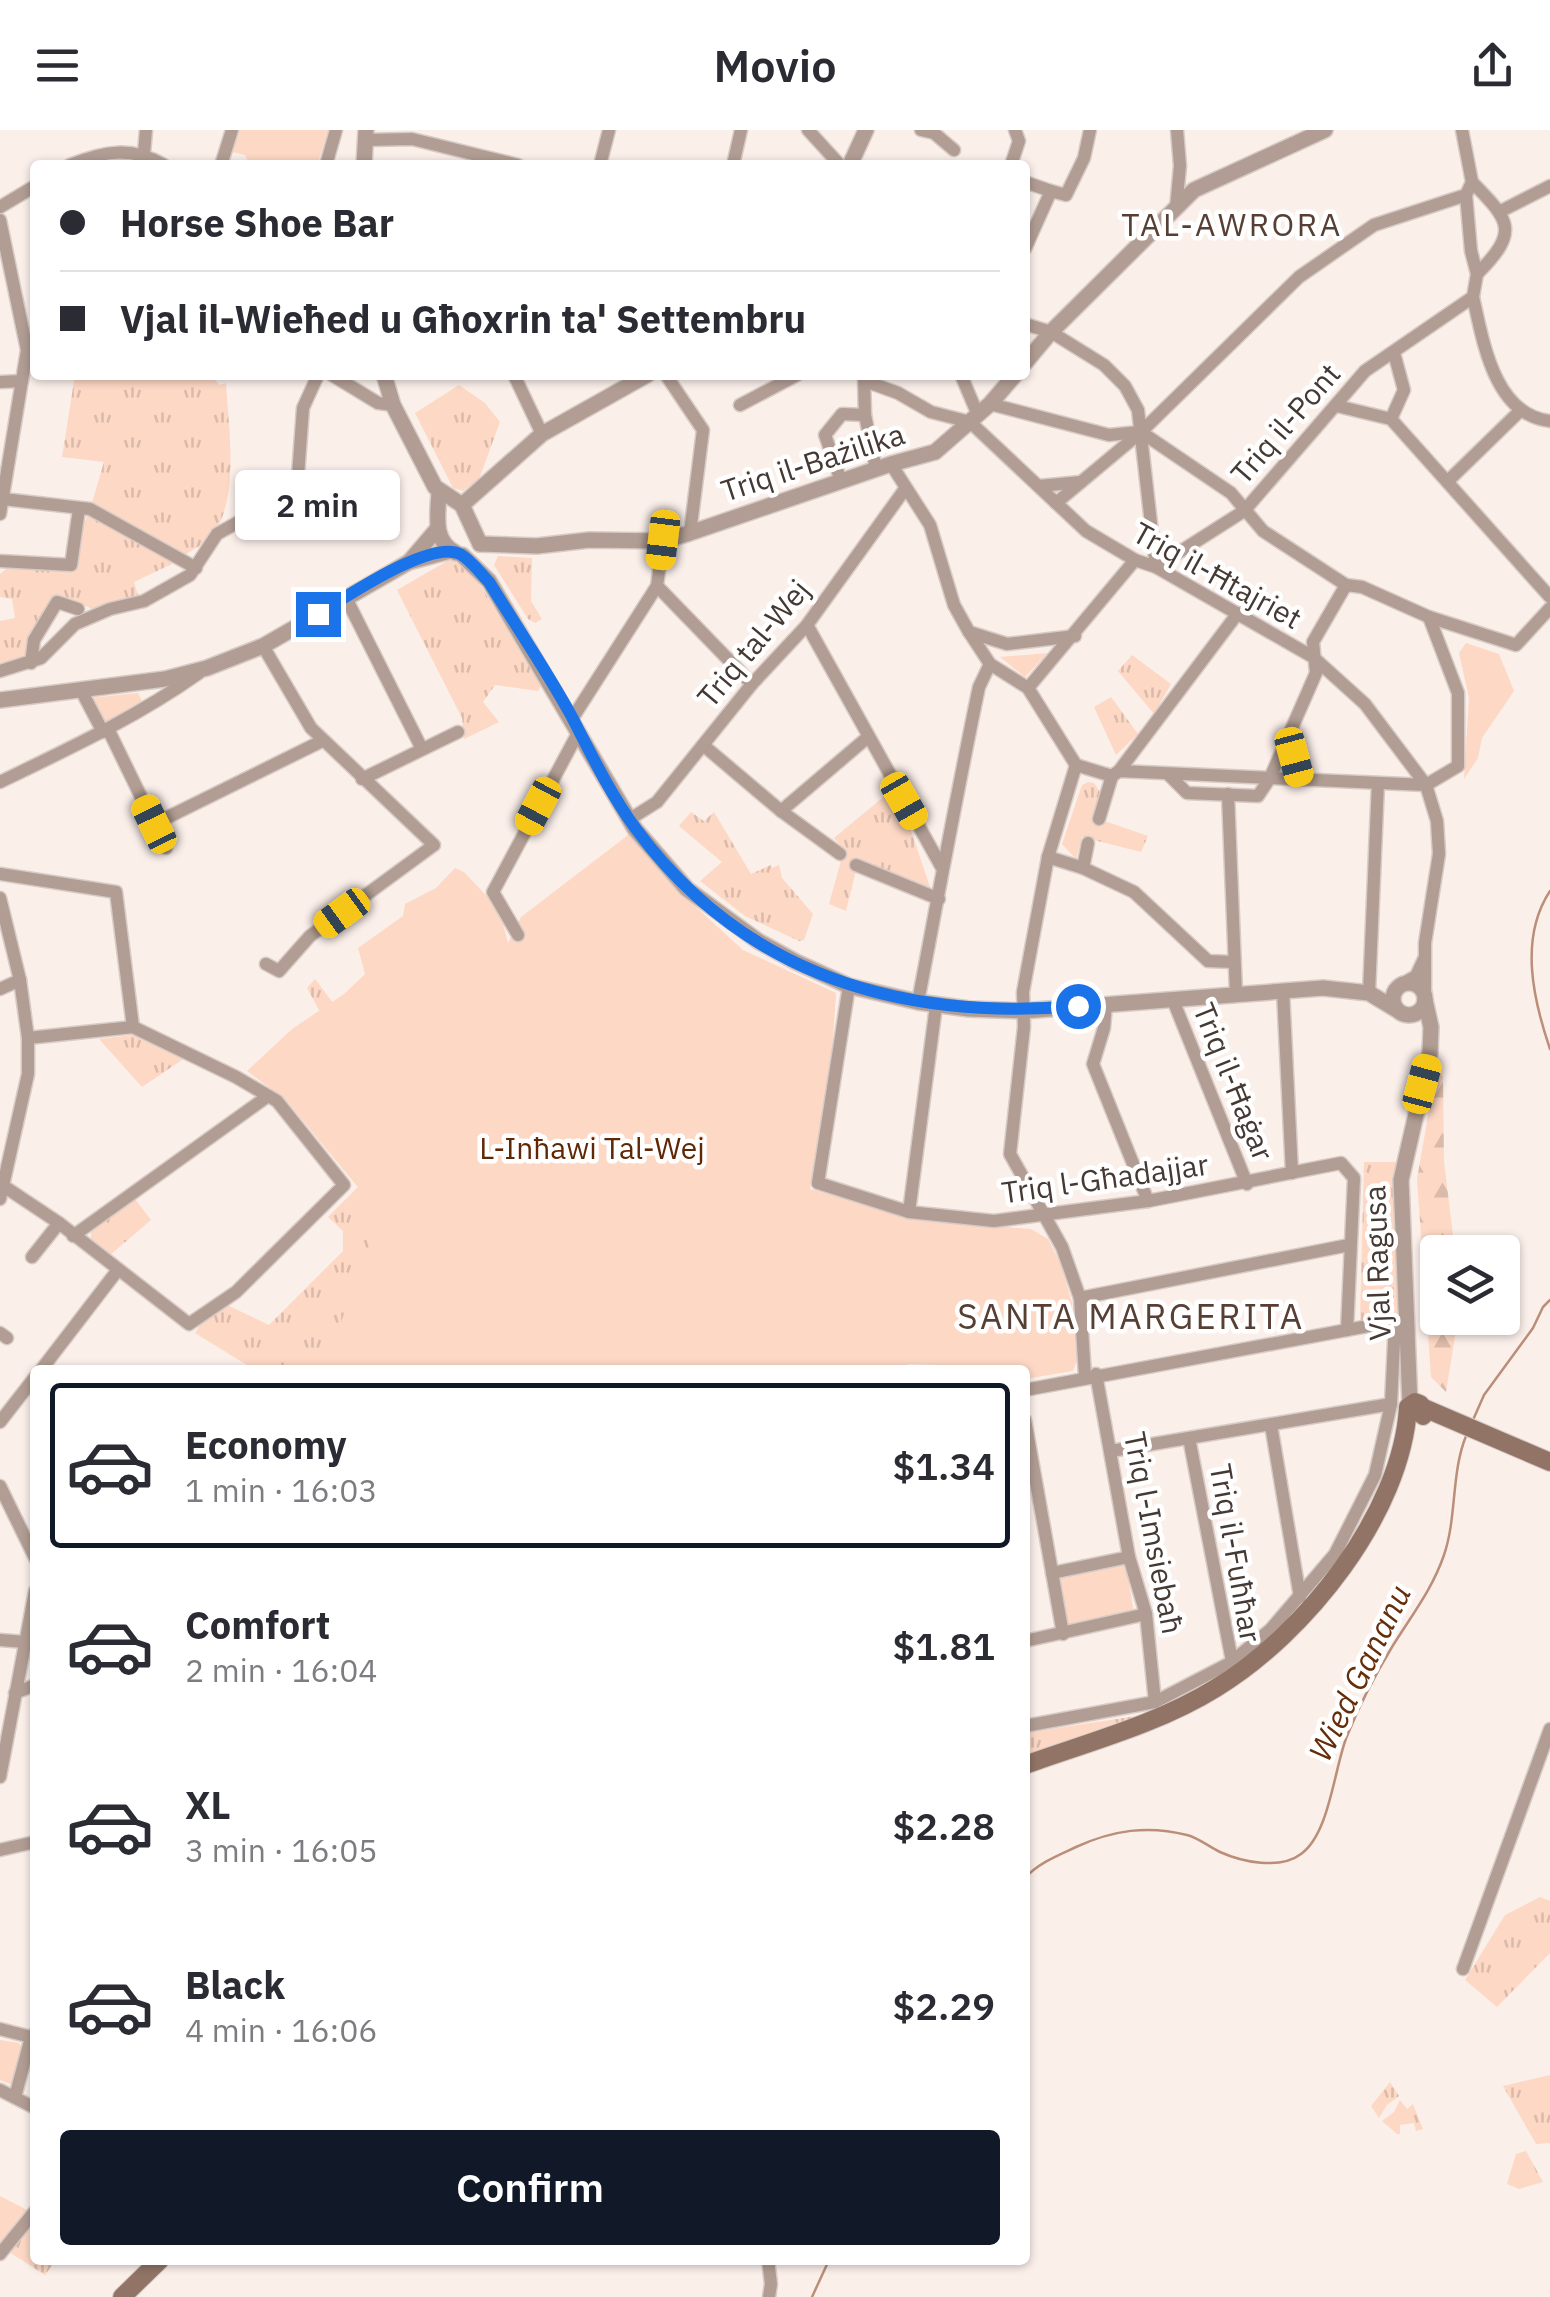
<!DOCTYPE html>
<html lang="en">
<head>
<meta charset="utf-8">
<style>
	body { margin:0; font-family:"IBM Plex Sans",sans-serif; background:#f7f7f7; color:#2b2b33; height:100vh; display:flex; flex-direction:column; font-size:38px; white-space:nowrap }
	* { box-sizing:border-box; margin:0 }
	p { font-size:32px; color:#7c7c81 }
	.icon { flex:none; width:55px; height:55px; fill:none; stroke:currentColor; stroke-width:2; stroke-linecap:round; stroke-linejoin:round }
	.map { position:relative; flex:1; overflow:hidden }
	.side { position:absolute; left:30px; top:1235px; width:1000px; height:900px; display:flex; flex-direction:column; background:#fff; border-radius:10px; box-shadow:0 2px 8px #0004 }
	.side>* { flex:none }
	.top-card { position:absolute; left:30px; top:30px; width:1000px; height:220px; border-radius:10px; box-shadow:0 2px 8px #0004; display:grid; align-content:center; height:220px; padding:0 30px; background:#fff }
	.controls { position:absolute; left:1420px; top:1105px; display:grid; gap:20px }
	.controls a { display:grid; place-items:center; width:100px; height:100px; border-radius:10px; background:#fff; box-shadow:0 2px 8px #0004; font-size:50px }
	.end { position:absolute; width:45px; height:45px; margin:-22px; border:12px solid #1a73e8; background:#fff; box-shadow:0 0 0 5px #fff }
	.from { border-radius:50% }
	.bubble { position:absolute; height:70px; border-radius:10px; background:#fff; box-shadow:0 2px 8px #0004; font-size:32px; font-weight:600; line-height:70px; text-align:center }
	.car { position:absolute; width:30px; height:60px; margin:-30px -15px; border-radius:12px; box-shadow:0 0 8px 2px #0007; background:linear-gradient(#f5c518 24%,#345 0 40%,#f5c518 0 76%,#345 0 86%,#f5c518 0) }
	.top-card b { display:flex; align-items:center; gap:35px; height:95px; font-size:38px }
	.top-card b+b { border-top:2px solid #e1e1e2 }
	.top-card i { width:25px; height:25px; background:#2b2b33 }
	ul { padding:18px 0 0; list-style:none }
	li { display:flex; align-items:center; gap:30px; height:165px; margin:0 20px 15px; padding:0 10px; border:5px solid transparent; border-radius:10px }
	li div { flex:1 }
	li b { display:block; font-size:38px }
	li em { font-style:normal; font-weight:600 }
	li.selected { border-color:#111827 }
	li>.icon { width:90px; height:90px; stroke-width:1.5 }
	.cta { display:flex; gap:20px; margin-top:auto; padding:20px 30px }
	.cta a { flex:1; height:115px; border-radius:10px; background:#111827; color:#fff; font-size:40px; font-weight:600; line-height:115px; text-align:center }
	header { display:flex; justify-content:space-between; align-items:center; height:130px; padding:0 30px; background:#fff; font-size:45px; font-weight:600 }
	.map>svg:first-child { display:block }
</style>
</head>
<body>
<header><svg class="icon" aria-label="menu" viewBox="0 0 24 24"><path d="M4 6h16M4 12h16M4 18h16"/></svg>Movio<svg class="icon" aria-label="share" viewBox="0 0 24 24"><path d="M12 15V3M7 8l5-5 5 5M5 13v7h14v-7"/></svg></header>
<div class="map">
<svg width="1550" height="2167" viewBox="0 0 1550 2167">
	<defs>
		<pattern id="grass-tufts" width="24" height="20" patternUnits="userSpaceOnUse" patternTransform="scale(2.5)"><rect width="24" height="20" fill="#fdd8c5"/><path d="M3 7l-1-3M5 7V3M7 7l1-3M15 17l-1-3M17 17v-4M19 17l1-3" fill="none" stroke="#dabaaa"/></pattern>
		<pattern id="forest-firs" width="22" height="20" patternUnits="userSpaceOnUse" patternTransform="scale(2.5)"><rect width="22" height="20" fill="#fdd8c5"/><path d="M5 1l3.5 6h-7zM16 11l3.5 6h-7z" fill="#dabaaa"/></pattern>
	</defs>
	<rect width="100%" height="100%" fill="#fbefea"/>
	<!-- grass -->
	<g fill="url(#grass-tufts)">
		<path d="M 75,245 L 210,245 L 220,255 L 226,253 C 228,297 241,370 211,407 C 205,414 193,419 185,425 L 91,376 L 104,332 L 62,327 Z"/>
		<polygon points="459,255 485,273 500,292 479,349 463,361 453,358 415,283"/>
		<polygon points="88,384 176,432 134,452 138,465 134,471 97,481 67,468 65,472 54,471 26,531 0,538 0,491 15,488 12,469 0,467 0,444 7,438 76,439 81,401"/>
		<polygon points="498,426 532,428 531,471 542,489 535,493 528,489 494,435"/>
		<polygon points="449,430 464,435 473,443 541,556 538,561 495,555 483,572 499,592 464,609 462,588 397,460"/>
		<polygon points="1132,525 1171,554 1154,584 1118,541"/>
		<polygon points="1111,567 1138,604 1116,625 1094,577"/>
		<polygon points="1088,652 1094,653 1100,662 1093,687 1148,706 1141,722 1082,707 1076,729 1062,714 1082,655"/>
		<polygon points="887,664 907,689 931,760 858,732 846,781 829,774 844,720 834,708"/>
		<polygon points="691,682 704,691 714,682 751,744 771,735 772,738 779,735 782,748 813,784 804,810 799,811 745,786 700,751 722,732 679,696"/>
		<polygon points="315,849 333,873 320,882 307,858"/>
		<polygon points="133,905 185,928 142,957 99,909"/>
		<polygon points="286,970 413,980 337,1240 255,1240 195,1203 202,1192 227,1175 269,1195 343,1121 343,1101 328,1087 358,1057"/>
		<polygon points="1364,1032 1399,1032 1403,1184 1360,1191"/>
		<polygon points="135,1069 151,1090 110,1125 91,1113 91,1101"/>
		<polygon points="1143,1585 1025,1626 1025,1603"/>
		<polygon points="1540,1767 1550,1771 1550,1823 1497,1877 1465,1850 1505,1785"/>
		<polygon points="1550,1945 1550,2013 1536,2014 1503,1956"/>
		<polygon points="1390,1952 1399,1966 1387,1975 1379,1988 1371,1976"/>
		<polygon points="1400,1970 1407,1979 1413,1974 1423,1999 1416,2001 1414,1993 1400,1995 1400,2004 1397,2004 1382,1991 1394,1982"/>
		<polygon points="1526,2021 1543,2052 1519,2059 1507,2054 1516,2024"/>
		<polygon points="0,2066 29,2081 0,2115"/>
		<polygon points="35,2090 35,2130 56,2130 45,2145 9,2122"/>
	</g>
	<!-- forest -->
	<polygon fill="url(#forest-firs)" points="1436,940 1443,946 1444,1031 1455,1122 1438,1122 1438,1188 1458,1188 1446,1262 1431,1247 1417,1049"/>
	<!-- green -->
	<g fill="#fdd8c5">
		<polygon points="238,0 329,0 317,35 250,35 245,25 232,22"/>
		<polygon points="1466,513 1499,524 1514,561 1482,608 1478,628 1464,649 1469,568 1459,523"/>
		<polygon points="1048,523 1025,547 1000,527"/>
		<polygon points="138,563 143,573 102,594 90,568"/>
		<polygon points="632,702 674,757 743,820 836,863 832,924 810,1059 916,1090 1031,1099 1048,1109 1061,1134 1072,1173 1077,1230 1073,1241 1025,1249 1025,1240 960,1240 939,1235 910,1234 880,1240 323,1240 370,1115 372,1097 358,1057 286,970 247,941 292,899 344,864 365,844 358,818 403,786 405,774 436,758 455,738 464,742 499,779 508,813 521,787"/>
		<polygon points="1126,1435 1134,1483 1067,1495 1059,1447"/>
		<polygon points="0,1910 19,1913 23,1919 15,1951 10,1954 0,1950"/>
	</g>
	<g fill="none" stroke-linecap="round" stroke-linejoin="round">
		<!-- stream -->
		<g stroke="#ba8e78" stroke-width="2.5">
			<path d="M 1550,761 C 1519,808 1533,869 1550,919"/>
			<polyline points="1473,1290 1484,1265 1533,1198 1543,1177 1550,1170"/>
			<path d="M 1025,1748 C 1038,1733 1059,1725 1076,1717 C 1113,1700 1148,1695 1187,1705 C 1199,1708 1209,1717 1220,1722 C 1242,1732 1280,1740 1301,1724 C 1330,1703 1334,1638 1347,1606 C 1359,1576 1375,1545 1392,1517 C 1411,1486 1432,1460 1444,1425 C 1457,1387 1451,1343 1466,1306"/>
			<polyline points="812,2167 829,2130"/>
		</g>
		<defs>
			<g id="minor">
				<polyline points="808,0 840,35"/>
				<polyline points="921,0 934,3 954,20"/>
				<polyline points="366,10 412,9 518,35"/>
				<polyline points="144,23 146,0"/>
				<path d="M 70,35 C 104,21 131,16 164,35"/>
				<polyline points="221,35 232,0"/>
				<polyline points="326,35 336,0"/>
				<polyline points="600,35 609,0"/>
				<polyline points="733,35 741,0"/>
				<polyline points="1011,35 1019,11 1015,0"/>
				<polyline points="1025,52 1051,61 1025,119"/>
				<path d="M 1472,52 C 1510,91 1520,101 1477,144"/>
				<polyline points="1051,61 1066,65 1084,28 1090,0"/>
				<polyline points="0,77 35,56"/>
				<polyline points="1176,78 1180,36 1177,0"/>
				<polyline points="1501,81 1550,56"/>
				<polyline points="0,90 27,220 0,384"/>
				<path d="M 1473,167 C 1483,211 1494,285 1550,291"/>
				<polyline points="1025,194 1051,202 1104,235 1125,256 1138,280 1156,437 1244,381 1365,241 1473,167 1477,144 1471,121 1466,65 1472,52 1462,0"/>
				<polyline points="332,245 378,273 393,275"/>
				<polyline points="514,245 542,304"/>
				<polyline points="666,245 703,300 690,403"/>
				<polyline points="961,245 978,285"/>
				<polyline points="864,248 865,285 876,339"/>
				<polyline points="865,251 898,263 931,282 970,292 1086,401 1135,430 1156,437 1313,527 1365,574 1426,655 1437,691 1439,724 1425,813 1425,867"/>
				<polyline points="0,252 22,251"/>
				<polyline points="990,274 1109,305 1139,302"/>
				<polyline points="740,275 797,245"/>
				<polyline points="1337,276 1391,289 1550,467"/>
				<polyline points="1391,289 1404,260 1394,223"/>
				<polyline points="1141,302 1231,363 1263,401 1346,455 1362,457 1429,487 1516,515 1550,478"/>
				<polyline points="891,334 930,395 954,475 969,502 990,534 1028,558 1076,635 1112,646 1119,641 1426,655 1458,636 1458,563 1429,487"/>
				<polyline points="841,351 825,305 842,284 865,285"/>
				<polyline points="1448,351 1521,280"/>
				<polyline points="1039,356 1081,352"/>
				<polyline points="3,369 90,379 196,438"/>
				<polyline points="1056,373 1141,302 1299,147 1374,95 1466,65"/>
				<polyline points="0,431 71,435 79,379"/>
				<polyline points="657,456 752,554"/>
				<polyline points="346,468 422,619"/>
				<polyline points="807,495 941,736"/>
				<polyline points="969,502 1007,514 1075,506"/>
				<polyline points="263,516 311,598 434,715 310,806 279,841 266,834"/>
				<polyline points="31,533 34,510 57,472 78,479"/>
				<polyline points="0,541 41,528 75,494 110,479 144,471 190,445 217,404 297,359 303,278 318,245"/>
				<polyline points="1028,558 1135,430"/>
				<polyline points="81,560 103,602"/>
				<polyline points="572,589 657,456 663,411"/>
				<polyline points="108,599 166,718"/>
				<polyline points="1288,605 1300,649"/>
				<polyline points="703,615 781,681 840,724"/>
				<polyline points="1076,635 1048,727 1023,862 1024,897 1010,1024 1062,1117 1080,1168 1085,1246"/>
				<polyline points="1119,641 1238,483"/>
				<polyline points="1168,644 1187,663 1258,666 1270,648 1316,543 1313,512 1346,455"/>
				<polyline points="362,649 458,602"/>
				<path d="M 0,652 C 68,619 137,587 199,543"/>
				<polyline points="1228,664 1236,863"/>
				<polyline points="781,681 868,607"/>
				<polyline points="630,689 657,672 752,554 807,495 905,359"/>
				<polyline points="1099,689 1112,646"/>
				<polyline points="154,694 322,611"/>
				<polyline points="1048,727 1083,738 1134,762 1208,831 1234,832"/>
				<polyline points="856,735 939,769"/>
				<polyline points="1083,738 1088,713"/>
				<polyline points="0,744 116,762 133,897"/>
				<polyline points="0,768 20,850 28,908 28,944 0,1069"/>
				<polyline points="518,805 493,762 578,603"/>
				<polyline points="1404,853 1416,846 1424,829"/>
				<polyline points="849,856 818,1053 909,1082 994,1091 1148,1071 1341,1033 1354,1048 1347,1200"/>
				<polyline points="0,859 20,850"/>
				<polyline points="1283,861 1292,1043"/>
				<polyline points="1369,863 1378,653"/>
				<polyline points="1173,870 1247,1054"/>
				<path d="M 918,872 C 938,767 957,662 979,557 L 990,534"/>
				<polyline points="1106,874 1104,898 1093,934 1148,1071"/>
				<polyline points="5,1057 59,1093 189,1194 236,1162 344,1055 277,971 236,947 133,897 28,908"/>
				<polyline points="909,1082 936,876"/>
				<polyline points="73,1106 268,966"/>
				<polyline points="32,1127 59,1093"/>
				<polyline points="1080,1168 1349,1115"/>
				<polyline points="0,1203 7,1208"/>
				<polyline points="41,1240 117,1141"/>
				<polyline points="1096,1244 1129,1427 1146,1484 1155,1572"/>
				<polyline points="1025,1260 1395,1191 1391,1274 1375,1345 1335,1424 1271,1499 1230,1533 1155,1572 1025,1596"/>
				<polyline points="1025,1290 1063,1504"/>
				<polyline points="0,1292 35,1247"/>
				<polyline points="1271,1295 1300,1467"/>
				<polyline points="1189,1308 1233,1536"/>
				<polyline points="1111,1321 1391,1274"/>
				<polyline points="0,1356 35,1428"/>
				<polyline points="1052,1443 1129,1427"/>
				<polyline points="0,1510 25,1512"/>
				<polyline points="1025,1511 1146,1484"/>
				<polyline points="15,1563 35,1555"/>
				<polyline points="0,1647 35,1461"/>
				<polyline points="0,1720 35,1712"/>
				<polyline points="1463,1839 1550,1599"/>
				<polyline points="0,1899 31,1907"/>
				<polyline points="0,1960 35,1978"/>
				<polyline points="15,1967 31,1907 35,1903"/>
				<polyline points="0,2124 35,2081"/>
				<polyline points="768,2130 771,2154 769,2167"/>
			</g>
			<g id="tertiary">
				<polyline points="364,35 366,0"/>
				<polyline points="850,35 866,0"/>
				<polyline points="1025,233 1051,202 1194,60 1325,0"/>
				<polyline points="384,245 393,275 435,357 462,375 480,414"/>
				<path d="M 439,362 C 438,385 432,411 456,423"/>
				<polyline points="462,375 542,304 647,245"/>
				<polyline points="480,414 537,416 589,410 663,411 690,403 891,334 935,322 990,274 1015,245"/>
				<polyline points="462,425 489,451 635,699 687,759 758,811 796,832 849,856 918,872 969,879 1023,881 1323,858 1369,863 1397,880"/>
				<polyline points="409,432 438,398"/>
				<polyline points="0,570 165,549 207,538 263,516 409,432 450,421"/>
				<circle cx="1409" cy="869" r="16"/>
				<polyline points="1410,1275 1401,1050 1430,923 1431,897 1425,870"/>
			</g>
			<g id="secondary">
				<polyline points="1424,1278 1550,1332"/>
				<path d="M 1025,1635 C 1089,1612 1158,1594 1216,1558 C 1305,1504 1402,1383 1408,1277 L 1415,1272 L 1420,1274 L 1425,1281 L 1423,1286"/>
				<polyline points="122,2167 160,2130"/>
			</g>
		</defs>
		<!-- minor casing -->
		<use href="#minor" stroke="#d7cbc6" stroke-width="15"/>
		<!-- tertiary casing -->
		<use href="#tertiary" stroke="#d7cbc6" stroke-width="18"/>
		<!-- secondary casing -->
		<use href="#secondary" stroke="#d7cbc6" stroke-width="20"/>
		<!-- minor -->
		<use href="#minor" stroke="#b19d93" stroke-width="12"/>
		<!-- tertiary -->
		<use href="#tertiary" stroke="#b19d93" stroke-width="15"/>
		<!-- secondary -->
		<use href="#secondary" stroke="#917466" stroke-width="18"/>
	</g>
	<g fill="none" stroke-linecap="round" stroke-linejoin="round">
		<!-- route -->
		<path stroke="#1a73e8" stroke-width="12" d="M 318,484 C 346,467 431,409 460,424 C 471,430 480,443 489,452 C 516,496 547,541 572,587 C 591,624 611,665 636,699 C 745,846 902,891 1078,876"/>
	</g>
	<g text-anchor="middle" stroke-width="9" stroke-linejoin="round" paint-order="stroke">
		<!-- street labels -->
		<g font-size="30" fill="#453934" stroke="#fff">
			<text transform="translate(1286 294) rotate(-49)" y="10">Triq il-Pont</text>
			<text transform="translate(813 333) rotate(-18)" y="10">Triq il-Bażilika</text>
			<text transform="translate(1217 446) rotate(29)" y="10">Triq il-Ħtajriet</text>
			<text transform="translate(754 514) rotate(-50)" y="10">Triq tal-Wej</text>
			<text transform="translate(1233 952) rotate(68)" y="10">Triq il-Ħaġar</text>
			<text transform="translate(1105 1049) rotate(-8)" y="10">Triq l-Għadajjar</text>
			<text transform="translate(1378 1133) rotate(-92)" y="10">Vjal Ragusa</text>
			<text transform="translate(1153 1403) rotate(79)" y="10">Triq l-Imsiebaħ</text>
			<text transform="translate(1235 1423) rotate(80)" y="10">Triq il-Fuħħar</text>
		</g>
		<!-- park labels -->
		<g font-size="30" fill="#602704" stroke="#fff">
			<text x="592" y="1029">L-Inħawi Tal-Wej</text>
		</g>
		<!-- neighbourhood labels -->
		<g font-size="32" letter-spacing="2.5" fill="#573f34" stroke="#fff">
			<text x="1232" y="106">TAL-AWRORA</text>
		</g>
		<!-- water labels -->
		<g font-size="32" font-style="italic" fill="#662d0a" stroke="#fff">
			<text transform="translate(1360 1543) rotate(-64)" y="11">Wied Gananu</text>
		</g>
		<!-- quarter labels -->
		<g font-size="35" letter-spacing="2.5" fill="#573f34" stroke="#fff">
			<text x="1131" y="1199">SANTA MARGERITA</text>
		</g>
	</g>
</svg>
<div class="controls">
<a><svg class="icon" aria-label="layers" viewBox="0 0 24 24"><path d="M12 4l9 5-9 5-9-5zM3 14l9 5 9-5"/></svg></a>
</div>
<i class="end from" style="left:1078px;top:876px"></i>
<i class="end" style="left:318px;top:484px"></i>
<div class="bubble" style="left:235px;top:340px;width:165px">2 min</div>
<i class="car" style="left:663px;top:410px;rotate:187deg"></i>
<i class="car" style="left:1294px;top:627px;rotate:165deg"></i>
<i class="car" style="left:904px;top:671px;rotate:150deg"></i>
<i class="car" style="left:538px;top:676px;rotate:208deg"></i>
<i class="car" style="left:154px;top:694px;rotate:334deg"></i>
<i class="car" style="left:342px;top:783px;rotate:234deg"></i>
<i class="car" style="left:1422px;top:954px;rotate:15deg"></i>
<div class="top-card">
<b><i class="from"></i>Horse Shoe Bar</b>
<b><i></i>Vjal il-Wieħed u Għoxrin ta' Settembru</b>
</div>
<section class="side">
<ul>
<li class="selected"><svg class="icon" aria-label="car" viewBox="0 0 24 24"><path d="M5 17H2v-5l4-1 3-4h7l3 4 3 1v5h-3M9 17h6M6 11h13"/><circle cx="7" cy="17" r="2"/><circle cx="17" cy="17" r="2"/></svg><div><b>Economy</b><p>1 min · 16:03</p></div><em>$1.34</em></li>
<li><svg class="icon" aria-label="car" viewBox="0 0 24 24"><path d="M5 17H2v-5l4-1 3-4h7l3 4 3 1v5h-3M9 17h6M6 11h13"/><circle cx="7" cy="17" r="2"/><circle cx="17" cy="17" r="2"/></svg><div><b>Comfort</b><p>2 min · 16:04</p></div><em>$1.81</em></li>
<li><svg class="icon" aria-label="car" viewBox="0 0 24 24"><path d="M5 17H2v-5l4-1 3-4h7l3 4 3 1v5h-3M9 17h6M6 11h13"/><circle cx="7" cy="17" r="2"/><circle cx="17" cy="17" r="2"/></svg><div><b>XL</b><p>3 min · 16:05</p></div><em>$2.28</em></li>
<li><svg class="icon" aria-label="car" viewBox="0 0 24 24"><path d="M5 17H2v-5l4-1 3-4h7l3 4 3 1v5h-3M9 17h6M6 11h13"/><circle cx="7" cy="17" r="2"/><circle cx="17" cy="17" r="2"/></svg><div><b>Black</b><p>4 min · 16:06</p></div><em>$2.29</em></li>
</ul>
<div class="cta"><a>Confirm</a></div>
</section>
</div>
</body>
</html>
